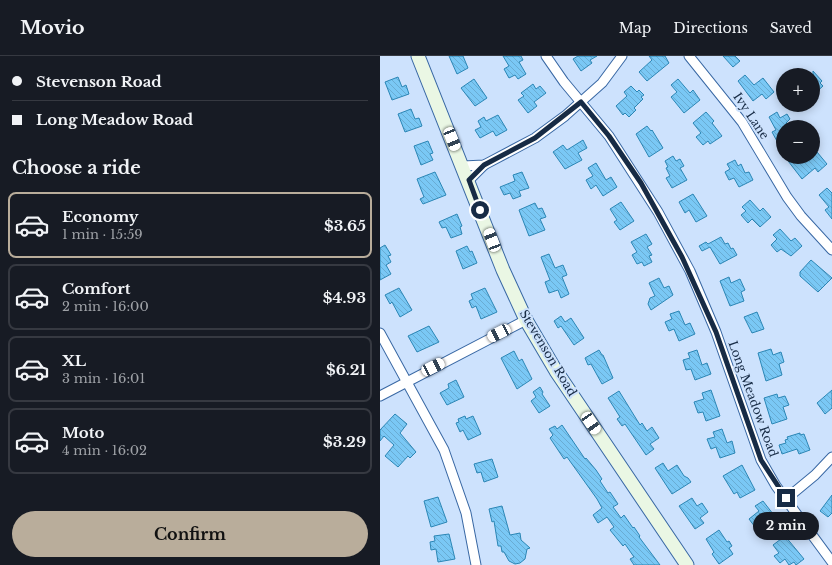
<!DOCTYPE html>
<html lang="en">
<head>
<meta charset="utf-8">
<style>
	body { margin:0; font-family:"Libre Baskerville",serif; background:#242831; color:#f1f3f6; height:100vh; display:flex; flex-direction:column; font-size:15px; white-space:nowrap }
	* { box-sizing:border-box; margin:0 }
	p { font-size:13px; color:#9ea1a6 }
	.icon { flex:none; width:22px; height:22px; fill:none; stroke:currentColor; stroke-width:2; stroke-linecap:round; stroke-linejoin:round }
	.map { position:relative; flex:1; overflow:hidden }
	.drawer { display:flex; flex-direction:column; background:#171b24; width:380px }
	.drawer>* { flex:none }
	.hud { display:grid; align-content:center; height:88px; padding:0 12px; background:#171b24 }
	.fabs { position:absolute; left:396px; top:12px; display:grid; gap:8px }
	.fabs a { display:grid; place-items:center; width:44px; height:44px; border-radius:50%; background:#171b24; box-shadow:0 2px 10px #0003; font-size:20px }
	.end { position:absolute; width:18px; height:18px; margin:-9px; border:5px solid #172b45; background:#fff; box-shadow:0 0 0 2px #fff }
	.from { border-radius:50% }
	.bubble { position:absolute; height:28px; border-radius:14px; background:#171b24; box-shadow:0 2px 10px #0003; font-size:13px; font-weight:800; line-height:28px; text-align:center }
	.car { position:absolute; width:12px; height:24px; margin:-12px -6px; border-radius:5px; box-shadow:0 0 3px 1px #0007; background:linear-gradient(#fff 24%,#345 0 40%,#fff 0 76%,#345 0 86%,#fff 0) }
	.hud b { display:flex; align-items:center; gap:14px; height:38px; font-size:15px }
	.hud b+b { border-top:1px solid #363941 }
	.hud i { width:10px; height:10px; background:#f1f3f6 }
	ul { padding:0; list-style:none }
	li { display:flex; align-items:center; gap:12px; height:66px; margin:0 8px 6px; padding:0 4px; border:2px solid #363941; border-radius:8px }
	li div { flex:1 }
	li b { display:block; font-size:15px }
	li em { font-style:normal; font-weight:800 }
	li.active { border-color:#b9ad9b }
	li>.icon { width:36px; height:36px; stroke-width:1.5 }
	h2 { padding:0 12px; font-size:18px; line-height:48px }
	.action { display:flex; gap:8px; margin-top:auto; padding:8px 12px }
	.action a { flex:1; height:46px; border-radius:24px; background:#b9ad9b; color:#111; font-size:16px; font-weight:800; line-height:46px; text-align:center }
	header { display:flex; align-items:center; gap:24px; box-sizing:border-box; height:56px; padding:0 20px; background:#171b24; border-bottom:1px solid #363941 }
	header strong { font-size:19px }
	nav { display:flex; gap:22px; margin-inline-start:auto; font-size:14px }
	main { display:flex; flex:1; min-height:0 }
	.map>svg:first-child { display:block }
</style>
</head>
<body>
<header>
<strong>Movio</strong>
<nav><a>Map</a><a>Directions</a><a>Saved</a></nav>
</header>
<main>
<section class="drawer">
<div class="hud">
<b><i class="from"></i>Stevenson Road</b>
<b><i></i>Long Meadow Road</b>
</div>
<h2>Choose a ride</h2>
<ul>
<li class="active"><svg class="icon" aria-label="car" viewBox="0 0 24 24"><path d="M5 17H2v-5l4-1 3-4h7l3 4 3 1v5h-3M9 17h6M6 11h13"/><circle cx="7" cy="17" r="2"/><circle cx="17" cy="17" r="2"/></svg><div><b>Economy</b><p>1 min · 15:59</p></div><em>$3.65</em></li>
<li><svg class="icon" aria-label="car" viewBox="0 0 24 24"><path d="M5 17H2v-5l4-1 3-4h7l3 4 3 1v5h-3M9 17h6M6 11h13"/><circle cx="7" cy="17" r="2"/><circle cx="17" cy="17" r="2"/></svg><div><b>Comfort</b><p>2 min · 16:00</p></div><em>$4.93</em></li>
<li><svg class="icon" aria-label="car" viewBox="0 0 24 24"><path d="M5 17H2v-5l4-1 3-4h7l3 4 3 1v5h-3M9 17h6M6 11h13"/><circle cx="7" cy="17" r="2"/><circle cx="17" cy="17" r="2"/></svg><div><b>XL</b><p>3 min · 16:01</p></div><em>$6.21</em></li>
<li><svg class="icon" aria-label="car" viewBox="0 0 24 24"><path d="M5 17H2v-5l4-1 3-4h7l3 4 3 1v5h-3M9 17h6M6 11h13"/><circle cx="7" cy="17" r="2"/><circle cx="17" cy="17" r="2"/></svg><div><b>Moto</b><p>4 min · 16:02</p></div><em>$3.29</em></li>
</ul>
<div class="action"><a>Confirm</a></div>
</section>
<div class="map">
<svg width="452" height="509" viewBox="0 0 452 509">
	<defs>
		<pattern id="building-back-hatch" width="6" height="6" patternUnits="userSpaceOnUse"><rect width="6" height="6" fill="#7ac8f5"/><path d="M-1 5l2 2M0 0l6 6M5-1l2 2" fill="none" stroke="#69acd3"/></pattern>
	</defs>
	<rect width="100%" height="100%" fill="#cde2fd"/>
	<!-- building -->
	<g fill="url(#building-back-hatch)" stroke="#2b86b5">
		<polygon points="69,0 83,0 88,12 77,18"/>
		<polygon points="123,0 141,0 143,4 139,6 146,18 138,23 135,19 129,22 124,13 129,10"/>
		<polygon points="198,0 217,0 210,4 212,7 201,15 193,3"/>
		<polygon points="269,0 285,0 289,7 267,25 259,16 272,4"/>
		<polygon points="343,0 355,0 360,5 353,11"/>
		<polygon points="433,15 442,25 440,27 443,30 433,39"/>
		<polygon points="365,19 374,29 383,22 394,36 386,43 382,38 373,45 358,25"/>
		<polygon points="18,21 22,31 26,29 29,38 12,44 5,26"/>
		<polygon points="94,23 107,42 95,50 81,32"/>
		<polygon points="298,23 310,37 313,34 320,44 304,57 291,41 297,36 291,29"/>
		<polygon points="153,28 156,33 160,30 166,37 154,46 157,50 148,57 138,44 144,40 141,37"/>
		<polygon points="251,30 257,36 259,34 264,39 261,41 263,43 254,52 256,54 249,61 245,57 243,59 236,50 247,40 244,36"/>
		<polygon points="31,53 35,63 39,62 42,70 25,76 18,58"/>
		<polygon points="326,56 334,65 332,67 342,80 330,88 328,85 323,89 316,81 321,77 313,67"/>
		<polygon points="397,56 400,62 407,58 410,63 406,67 409,71 403,71 403,84 398,87 392,76 396,74 389,61"/>
		<polygon points="118,59 127,74 116,80 113,75 100,82 95,74 101,71 98,65 104,61 106,65"/>
		<polygon points="267,70 271,75 272,74 283,92 269,101 256,78"/>
		<polygon points="203,84 207,92 198,97 202,104 185,113 173,96 183,89 187,94"/>
		<polygon points="48,85 53,97 50,98 53,104 41,109 34,90"/>
		<polygon points="437,96 447,108 438,116 435,112 422,123 405,101 418,101 422,106 428,101 433,101"/>
		<polygon points="293,100 296,105 300,103 304,110 300,112 307,124 292,132 286,122 290,120 286,112 288,111 285,105"/>
		<polygon points="355,104 358,110 361,108 365,117 369,116 373,124 359,131 354,122 349,124 345,116 350,113 347,108"/>
		<polygon points="216,107 226,124 231,121 237,131 223,140 216,129 211,133 206,124 213,120 208,112"/>
		<polygon points="55,116 66,139 43,148 40,143 44,141 37,123"/>
		<polygon points="142,116 149,132 139,135 141,140 133,143 130,137 124,139 120,131 135,125 133,119"/>
		<polygon points="447,132 452,137 452,163 445,154 449,151 439,139"/>
		<polygon points="313,138 327,160 316,166 309,154 305,157 299,146"/>
		<polygon points="370,144 380,155 383,152 391,161 380,171 372,163 368,167 361,159 366,155 362,151"/>
		<polygon points="241,146 254,165 240,174 234,166 237,164 230,153"/>
		<polygon points="155,147 158,153 162,152 166,161 160,163 165,174 149,180 139,154"/>
		<polygon points="77,158 82,170 80,171 82,178 71,182 66,171 62,172 59,166"/>
		<polygon points="400,173 411,185 415,182 422,190 411,200 401,193 397,196 391,189 397,183 393,179"/>
		<polygon points="266,178 272,188 267,191 272,199 269,200 272,206 264,210 262,206 257,208 252,199 257,196 251,186"/>
		<polygon points="341,181 345,188 348,187 351,193 353,192 357,199 340,208 330,191 322,195 319,190 326,186 328,188"/>
		<polygon points="5,189 11,199 8,200 11,206 6,209 11,218 0,224 0,192"/>
		<polygon points="87,190 90,196 92,195 97,207 83,213 76,195"/>
		<polygon points="169,198 175,212 183,209 187,219 182,221 189,238 181,242 178,234 169,237 165,226 170,224 161,201"/>
		<polygon points="431,204 452,222 438,236 420,220 420,216"/>
		<polygon points="349,221 351,227 360,223 365,234 361,236 364,245 350,250 340,225"/>
		<polygon points="279,222 284,232 289,230 293,239 271,254 268,248 270,242 275,240 269,227"/>
		<polygon points="19,232 32,254 20,261 12,246 10,248 5,239"/>
		<polygon points="105,232 117,256 101,263 96,250 92,252 89,245 93,243 91,238"/>
		<polygon points="299,255 305,269 310,267 315,278 299,285 294,273 289,275 285,266 292,263 290,258"/>
		<polygon points="377,256 384,273 372,277 364,261"/>
		<polygon points="181,260 185,266 191,262 204,282 194,289 181,270 178,272 174,265"/>
		<polygon points="49,270 59,286 37,296 28,280"/>
		<polygon points="391,293 393,299 401,296 404,306 399,308 402,319 386,325 378,297"/>
		<polygon points="219,294 222,299 223,299 233,322 222,328 211,308 208,309 205,302"/>
		<polygon points="317,294 322,309 327,307 331,318 315,324 311,313 306,314 303,304 310,302 308,297"/>
		<polygon points="134,295 139,305 142,303 152,323 137,333 121,302"/>
		<polygon points="76,324 84,341 67,349 60,337 69,332 68,328"/>
		<polygon points="160,331 163,336 162,338 170,350 159,357 151,345 156,341 153,336"/>
		<polygon points="331,334 340,360 326,365 323,356 318,357 314,346 324,343 322,337"/>
		<polygon points="452,334 452,352 445,358 437,347"/>
		<polygon points="239,335 260,369 262,367 267,375 272,371 279,382 270,388 274,393 266,399 245,368 242,370 237,363 240,361 228,342"/>
		<polygon points="397,338 398,342 405,340 409,349 403,351 407,363 392,368 384,342"/>
		<polygon points="15,358 27,368 20,377 36,396 30,402 28,400 18,411 5,400 14,389 4,380 0,385 0,374"/>
		<polygon points="85,360 86,363 93,360 101,378 88,384 83,374 80,376 76,367 79,366 78,363"/>
		<polygon points="182,369 205,403 206,402 216,414 222,423 220,425 228,437 230,436 238,448 233,451 241,462 244,459 253,472 254,471 260,480 259,481 280,509 254,509 250,503 254,501 245,488 243,490 230,474 234,471 227,461 218,467 213,459 222,452 217,443 187,401 184,403 170,382 173,379 169,373 175,370 177,373"/>
		<polygon points="342,373 347,387 352,385 355,397 340,402 336,391 331,393 327,383 335,381 333,376"/>
		<polygon points="420,377 420,379 424,378 430,394 419,398 417,393 402,398 399,389 406,387 405,384 408,383 407,381"/>
		<polygon points="112,403 118,421 104,426 101,416 97,417 94,408"/>
		<polygon points="283,407 288,415 297,409 304,420 308,422 311,426 292,438 275,412"/>
		<polygon points="362,409 375,434 360,442 357,436 354,438 343,420"/>
		<polygon points="452,439 452,457 448,461 440,455"/>
		<polygon points="58,441 67,466 51,471 44,445"/>
		<polygon points="312,442 317,450 322,447 328,456 320,462 324,467 315,473 299,450"/>
		<polygon points="383,445 400,467 383,477 378,470 375,471 369,463 379,455 375,450"/>
		<polygon points="122,450 130,479 140,477 141,484 150,492 147,493 145,503 140,507 135,508 129,505 124,496 122,496 121,490 118,490 114,465 112,466 109,453"/>
		<polygon points="339,474 347,486 349,485 352,490 349,492 353,498 339,508 332,498 334,496 326,483"/>
		<polygon points="69,478 75,503 58,506 56,493 51,494 50,486 55,485 54,480"/>
		<polygon points="405,480 424,503 416,509 414,506 409,509 405,503 400,507 394,500 399,497 393,489"/>
	</g>
	<g fill="none" stroke-linecap="round" stroke-linejoin="round">
		<defs>
			<g id="street">
				<polyline points="166,0 184,26 229,80 278,156 310,215 336,276 381,404 396,430 452,506"/>
				<polyline points="309,0 362,66 407,141 421,160 452,194"/>
				<polyline points="83,110 104,109 155,82 185,60 222,27 242,0"/>
				<polyline points="89,124 104,109"/>
				<polyline points="0,277 64,394 86,457 96,509"/>
				<polyline points="0,340 146,264"/>
				<polyline points="406,443 435,419 452,401"/>
			</g>
			<polyline id="secondary" points="38,0 123,214 146,264 176,315 307,509"/>
		</defs>
		<!-- street casing -->
		<use href="#street" stroke="#3968a4" stroke-width="11"/>
		<!-- secondary casing -->
		<use href="#secondary" stroke="#3968a4" stroke-width="15"/>
		<!-- street -->
		<use href="#street" stroke="#fff" stroke-width="9"/>
		<!-- secondary -->
		<use href="#secondary" stroke="#eaf7e4" stroke-width="13"/>
	</g>
	<g fill="none" stroke-linecap="round" stroke-linejoin="round">
		<!-- route -->
		<polyline stroke="#172b45" stroke-width="5" points="100,154 89,124 104,109 155,82 201,46 229,80 261,127 302,201 336,276 381,404 406,442"/>
	</g>
	<g text-anchor="middle" stroke-width="4" stroke-linejoin="round" paint-order="stroke">
		<!-- street labels -->
		<g font-size="12" fill="#172b45" stroke="#cde2fd">
			<text transform="translate(371 60) rotate(56)" y="4">Ivy Lane</text>
			<text transform="translate(168 297) rotate(59)" y="4">Stevenson Road</text>
			<text transform="translate(373 343) rotate(70)" y="4">Long Meadow Road</text>
		</g>
	</g>
</svg>
<div class="fabs">
<a>+</a>
<a>−</a>
</div>
<i class="end from" style="left:100px;top:154px"></i>
<i class="end" style="left:406px;top:442px"></i>
<div class="bubble" style="left:373px;top:456px;width:66px">2 min</div>
<i class="car" style="left:72px;top:83px;rotate:158deg"></i>
<i class="car" style="left:112px;top:184px;rotate:339deg"></i>
<i class="car" style="left:119px;top:277px;rotate:243deg"></i>
<i class="car" style="left:53px;top:311px;rotate:63deg"></i>
<i class="car" style="left:211px;top:367px;rotate:146deg"></i>
</div>
</main>
</body>
</html>
